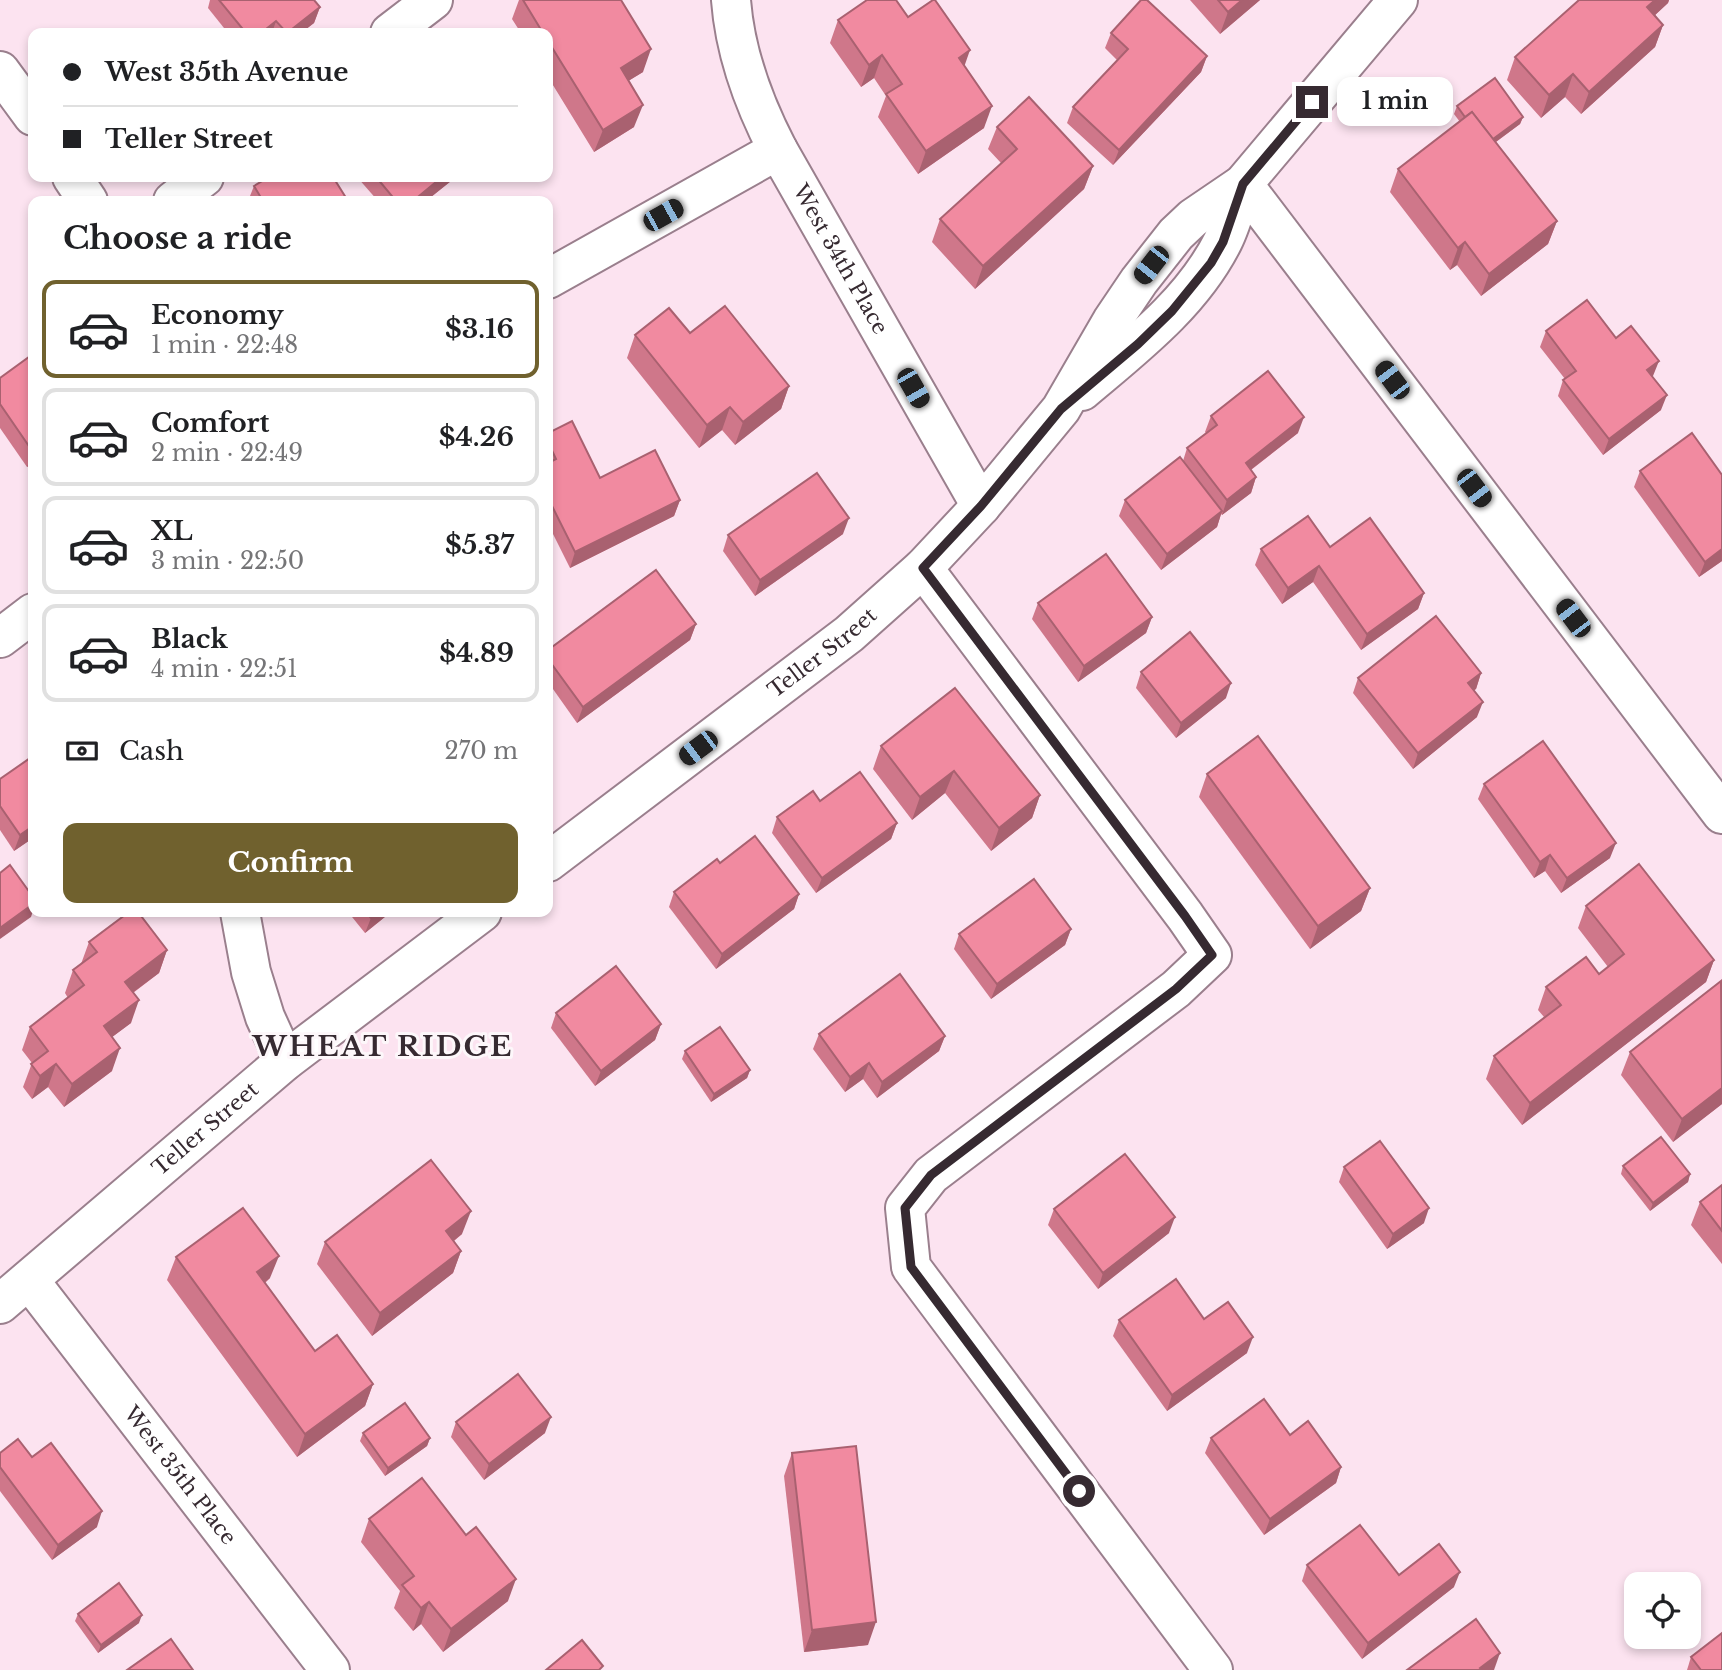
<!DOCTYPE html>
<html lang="en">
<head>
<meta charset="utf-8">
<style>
	body { margin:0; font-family:"Libre Baskerville",serif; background:#f6f6f6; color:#202124; height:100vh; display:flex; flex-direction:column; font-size:26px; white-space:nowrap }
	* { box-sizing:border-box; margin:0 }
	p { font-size:23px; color:#757577 }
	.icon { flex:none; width:38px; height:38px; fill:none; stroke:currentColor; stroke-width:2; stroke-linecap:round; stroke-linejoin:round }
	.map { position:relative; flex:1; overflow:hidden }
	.side { position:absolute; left:28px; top:196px; width:525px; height:721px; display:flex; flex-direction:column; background:#fff; border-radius:14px; box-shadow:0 4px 10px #0003 }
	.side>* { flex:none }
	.guide { position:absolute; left:28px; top:28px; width:525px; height:154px; border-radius:14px; box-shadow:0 4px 10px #0003; display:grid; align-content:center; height:154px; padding:0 35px; background:#fff }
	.tools { position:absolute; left:1624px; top:1572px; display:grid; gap:14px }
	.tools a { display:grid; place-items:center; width:77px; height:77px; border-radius:14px; background:#fff; box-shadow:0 4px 10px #0003; font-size:35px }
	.end { position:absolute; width:32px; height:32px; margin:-16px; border:9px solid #362a31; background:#fff; box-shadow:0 0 0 4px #fff }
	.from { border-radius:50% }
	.bubble { position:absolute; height:49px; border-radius:14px; background:#fff; box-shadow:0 4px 10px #0003; font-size:23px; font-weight:700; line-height:49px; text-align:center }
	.car { position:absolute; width:21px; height:42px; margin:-21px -10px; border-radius:9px; box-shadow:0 0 5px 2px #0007; background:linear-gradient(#222 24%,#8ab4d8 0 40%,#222 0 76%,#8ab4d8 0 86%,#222 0) }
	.guide b { display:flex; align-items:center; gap:24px; height:66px; font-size:26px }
	.guide b+b { border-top:2px solid #e0e0e0 }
	.guide i { width:18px; height:18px; background:#202124 }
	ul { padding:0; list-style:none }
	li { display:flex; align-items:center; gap:21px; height:98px; margin:0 14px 10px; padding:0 21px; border:4px solid #e0e0e0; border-radius:14px }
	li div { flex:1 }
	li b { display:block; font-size:26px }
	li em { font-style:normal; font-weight:700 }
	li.active { border-color:#70612e }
	li>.icon { width:63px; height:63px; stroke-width:1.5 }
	h2 { padding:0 35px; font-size:32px; line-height:84px }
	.pay { display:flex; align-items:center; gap:18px; height:77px; padding:0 35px; font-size:26px }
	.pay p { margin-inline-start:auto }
	.primary-button { display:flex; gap:14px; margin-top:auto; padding:14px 35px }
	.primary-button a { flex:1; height:80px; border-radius:14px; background:#70612e; color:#fff; font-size:28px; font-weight:700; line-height:80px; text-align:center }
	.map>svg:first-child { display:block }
</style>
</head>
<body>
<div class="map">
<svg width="1722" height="1670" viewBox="0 0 1722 1670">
	<rect width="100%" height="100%" fill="#fce3f0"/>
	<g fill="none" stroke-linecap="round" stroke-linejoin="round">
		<defs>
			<g id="street">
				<path id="s1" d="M 731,0 C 735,53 754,104 778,150 L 981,506"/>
				<polyline points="390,33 433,0"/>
				<polyline points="1243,184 1722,814"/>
				<polyline points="173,201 204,177"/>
				<polyline points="548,279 778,150"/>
				<polyline points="923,568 1185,916 1212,955 1176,989 931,1175 905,1208 911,1267 1213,1670"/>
				<polyline points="0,638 33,613"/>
				<path id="s2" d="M 29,1280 L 330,1670"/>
			</g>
			<g id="secondary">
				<polyline points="0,71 33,116"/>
				<polyline points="72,177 88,201"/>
				<path d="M 1082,391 C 1134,347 1192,303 1223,241 C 1232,223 1237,203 1243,184"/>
				<path id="s3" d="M 548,862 L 849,634 L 923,568 L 981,506 L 1061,409 L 1112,321 L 1139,281 L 1176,234 L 1193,218 L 1243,184 L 1398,0"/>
				<polyline points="240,912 251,972 265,1017 285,1061"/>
				<path id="s4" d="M 0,1304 L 285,1061 L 482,912"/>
			</g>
		</defs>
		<!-- street casing -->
		<use href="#street" stroke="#9a7f8d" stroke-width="42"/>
		<!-- secondary casing -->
		<use href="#secondary" stroke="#9a7f8d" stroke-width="42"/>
		<!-- street -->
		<use href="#street" stroke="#fff" stroke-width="38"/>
		<!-- secondary -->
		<use href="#secondary" stroke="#fff" stroke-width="38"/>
	</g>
	<!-- wall -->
	<g fill="#cf778a">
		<polygon points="210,0 314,0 320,7 314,23 301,33 228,33 208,8"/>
		<polygon points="519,0 621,0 643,72 628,81 634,127 594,152 548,77 548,33 521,33 512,19"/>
		<polygon points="1190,0 1260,0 1220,34"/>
		<polygon points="1579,0 1669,0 1668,3 1655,15 1663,25 1655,47 1581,114 1565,97 1541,118 1507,80 1515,57"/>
		<polygon points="908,17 964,65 984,128 918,174 878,117 886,96 874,78 861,87 830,43 838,20"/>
		<polygon points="1111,33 1207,56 1201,72 1113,165 1067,123 1073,107 1117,60 1105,48"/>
		<polygon points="1457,106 1523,117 1520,124 1496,142 1557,221 1548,244 1481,296 1457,265 1450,270 1390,192 1398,169 1460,122 1454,114"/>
		<polygon points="997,127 1093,166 1084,189 975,289 932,242 940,219 1001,163 988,149"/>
		<polygon points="357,177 456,177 426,201 378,201"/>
		<polygon points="254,186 348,201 248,201"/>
		<polygon points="1546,331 1616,338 1653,377 1661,410 1603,455 1558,396 1563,380 1565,379 1540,347"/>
		<polygon points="690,333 789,386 781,409 735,445 722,430 699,448 627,358 635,335"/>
		<polygon points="33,354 33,463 27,467 0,428 0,378"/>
		<polygon points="1211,416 1298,433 1251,470 1256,477 1251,493 1222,515 1221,514 1217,527 1161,570 1119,516 1125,500 1183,461 1187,448 1206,433 1205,432"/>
		<polygon points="548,433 600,478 680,500 674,516 570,568 548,524"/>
		<polygon points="1640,471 1722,561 1699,577 1634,487"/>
		<polygon points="843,534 755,596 723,551 728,535"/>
		<polygon points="1330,547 1424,593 1418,609 1361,650 1313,582 1282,604 1255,565 1261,549"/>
		<polygon points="1038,603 1152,617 1146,633 1078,682 1032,619"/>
		<polygon points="696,624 690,640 577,723 548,682 548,650"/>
		<polygon points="1141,672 1226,698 1176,738 1136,688"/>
		<polygon points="1481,673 1476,689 1473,690 1477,717 1413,769 1353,693 1358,678"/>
		<polygon points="881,746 1040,795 1032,818 991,851 945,793 912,820 873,769"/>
		<polygon points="33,756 33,838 14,851 0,830 0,779"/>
		<polygon points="1207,774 1370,888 1361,911 1310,949 1199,797"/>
		<polygon points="1484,784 1610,858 1561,893 1545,871 1534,878 1478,799"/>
		<polygon points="820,801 897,823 891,839 816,893 772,833 777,817"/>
		<polygon points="720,863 799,894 794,909 716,969 669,907 674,892"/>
		<polygon points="1586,906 1714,960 1706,982 1522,1125 1486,1079 1494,1056 1544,1017 1538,1010 1546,987 1599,974 1608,967 1578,928"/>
		<polygon points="348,912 391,912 365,933"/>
		<polygon points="1071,929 1065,945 991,999 954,949 959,934"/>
		<polygon points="89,942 167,950 159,973 133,993 131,1023 112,1037 112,1071 64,1107 48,1087 32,1099 23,1087 32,1063 22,1050 30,1027 68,998 65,993 73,970 81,964"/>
		<polygon points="1722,982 1722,1104 1673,1142 1621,1075 1630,1052"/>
		<polygon points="556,1013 661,1024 655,1040 595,1086 551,1028"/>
		<polygon points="819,1034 945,1036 939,1051 877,1098 863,1079 845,1092 813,1049"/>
		<polygon points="685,1051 750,1070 747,1078 711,1102 682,1059"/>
		<polygon points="1623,1166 1690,1174 1688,1182 1650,1211 1621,1174"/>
		<polygon points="1344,1167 1424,1223 1387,1249 1339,1182"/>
		<polygon points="1722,1185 1722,1264 1691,1225 1700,1202"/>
		<polygon points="1054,1209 1169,1233 1098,1289 1048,1225"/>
		<polygon points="462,1234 454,1241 461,1251 453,1273 372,1336 317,1264 325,1242"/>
		<polygon points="176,1257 270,1278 265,1283 315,1351 373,1384 365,1406 297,1457 167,1280"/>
		<polygon points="1204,1319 1247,1353 1167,1411 1113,1336 1119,1320"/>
		<polygon points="456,1422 545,1433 484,1480 451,1437"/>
		<polygon points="363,1433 430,1438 427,1446 385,1476 360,1441"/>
		<polygon points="1211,1438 1341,1467 1336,1483 1264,1535 1205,1453"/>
		<polygon points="0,1453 32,1457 97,1527 52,1560 0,1491"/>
		<polygon points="792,1453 868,1645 804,1652 784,1476"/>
		<polygon points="369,1519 508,1601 443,1652 421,1624 413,1631 394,1608 400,1591 361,1542"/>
		<polygon points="1307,1565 1399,1575 1454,1587 1362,1659 1302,1581"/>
		<polygon points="78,1614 139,1623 98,1653 75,1621"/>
		<polygon points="1691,1657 1722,1670 1687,1670"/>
	</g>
	<!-- shaded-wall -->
	<g fill="#a96170">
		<polygon points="1242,0 1260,0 1220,34 1228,12"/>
		<polygon points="1655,0 1669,0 1668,3 1639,30 1647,7"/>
		<polygon points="320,7 314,23 301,33 287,33"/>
		<polygon points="276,21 272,33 261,33"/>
		<polygon points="1663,25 1655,47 1581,114 1589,92"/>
		<polygon points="651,49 643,72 612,91 621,68"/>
		<polygon points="970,50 962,73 959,58"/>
		<polygon points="882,55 874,78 861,87 869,65"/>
		<polygon points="1207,56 1201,72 1113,165 1119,150"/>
		<polygon points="1573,74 1565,97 1541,118 1549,95"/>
		<polygon points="643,105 634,127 594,152 603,130"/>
		<polygon points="992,106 984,128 918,174 926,151"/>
		<polygon points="1523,117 1520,124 1482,152 1485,144"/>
		<polygon points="1093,166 1084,189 975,289 983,266"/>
		<polygon points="442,177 456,177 426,201 413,201"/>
		<polygon points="1557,221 1548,244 1481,296 1489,274"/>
		<polygon points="1465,242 1457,265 1450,270 1458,248"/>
		<polygon points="1659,361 1653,376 1642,386 1647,370"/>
		<polygon points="789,386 781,409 735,445 743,422"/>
		<polygon points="1667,395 1661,410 1603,455 1609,439"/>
		<polygon points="730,407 722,430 699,448 707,425"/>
		<polygon points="1304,417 1298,433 1240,478 1246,463"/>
		<polygon points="33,452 33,463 27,467"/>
		<polygon points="1256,477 1251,493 1222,515 1227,500"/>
		<polygon points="680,500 674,516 570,568 575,552"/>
		<polygon points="1222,511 1217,527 1161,570 1167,554"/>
		<polygon points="849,518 843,534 755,596 760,580"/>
		<polygon points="1722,549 1722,561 1699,577 1705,562"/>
		<polygon points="1319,566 1313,582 1282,604 1288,588"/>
		<polygon points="1424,593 1418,609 1361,650 1367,634"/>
		<polygon points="1152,617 1146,633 1078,682 1084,666"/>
		<polygon points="696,624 690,640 577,723 583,707"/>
		<polygon points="1481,673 1476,689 1462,699 1468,683"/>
		<polygon points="1231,683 1226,698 1176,738 1181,723"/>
		<polygon points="1483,702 1477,717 1413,769 1418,753"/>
		<polygon points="954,771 945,793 912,820 920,797"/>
		<polygon points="1040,795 1032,818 991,851 999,828"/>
		<polygon points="897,823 891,839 816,893 822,878"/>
		<polygon points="33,826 33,838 14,851 20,835"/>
		<polygon points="1616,843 1610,858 1561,893 1567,878"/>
		<polygon points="1550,855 1545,871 1534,878 1540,862"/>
		<polygon points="1370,888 1361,911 1310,949 1318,926"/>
		<polygon points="799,894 794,909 716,969 722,954"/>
		<polygon points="33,904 33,911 31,917 0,939 0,928"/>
		<polygon points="378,912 391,912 365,933 371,918"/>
		<polygon points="1071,929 1065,945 991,999 997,984"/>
		<polygon points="167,950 159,973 116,1005 125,982"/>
		<polygon points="1714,960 1706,982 1522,1125 1530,1103"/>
		<polygon points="139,1000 131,1023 96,1049 104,1026"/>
		<polygon points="661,1024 655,1040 595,1086 601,1071"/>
		<polygon points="945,1036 939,1051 877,1098 882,1082"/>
		<polygon points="120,1048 112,1071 64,1107 72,1084"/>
		<polygon points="869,1063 863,1079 845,1092 850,1077"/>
		<polygon points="56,1064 48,1087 32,1099 40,1076"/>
		<polygon points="750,1070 747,1078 711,1102 714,1094"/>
		<polygon points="1722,1088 1722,1104 1673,1142 1682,1119"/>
		<polygon points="1690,1174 1688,1182 1650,1211 1653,1203"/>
		<polygon points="1429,1208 1424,1223 1387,1249 1393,1234"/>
		<polygon points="471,1211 462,1234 438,1253 446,1231"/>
		<polygon points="1175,1217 1169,1233 1098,1289 1103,1273"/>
		<polygon points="461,1251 453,1273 372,1336 380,1313"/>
		<polygon points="279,1256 270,1278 249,1295 257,1272"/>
		<polygon points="1253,1337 1247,1353 1167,1411 1172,1395"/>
		<polygon points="373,1384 365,1406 297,1457 305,1434"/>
		<polygon points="551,1417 545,1433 484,1480 489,1464"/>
		<polygon points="430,1438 427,1446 385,1476 388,1468"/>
		<polygon points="1341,1467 1336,1483 1264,1535 1270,1519"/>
		<polygon points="102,1511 97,1527 52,1560 58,1545"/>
		<polygon points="1460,1572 1454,1587 1362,1659 1368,1643"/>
		<polygon points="516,1579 508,1601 443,1652 451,1629"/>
		<polygon points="429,1602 421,1624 413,1631 421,1608"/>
		<polygon points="142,1615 139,1623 98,1653 101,1645"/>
		<polygon points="876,1622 868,1645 804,1652 812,1630"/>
		<polygon points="1500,1653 1494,1670 1479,1670 1480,1668"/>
	</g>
	<!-- building -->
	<g fill="#f18aa0" stroke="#a96170" stroke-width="2">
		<polygon points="219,0 314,0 320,7 287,33 276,21 261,33 246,33"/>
		<polygon points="523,0 621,0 651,49 621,68 643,105 603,130 548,41 548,33 543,33"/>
		<polygon points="867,0 896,0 908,17 933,0 935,0 970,50 959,58 992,106 926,151 886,94 902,84 882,55 869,65 838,20"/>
		<polygon points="1141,0 1147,0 1207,56 1119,150 1073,107 1128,49 1111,33"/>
		<polygon points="1218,0 1242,0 1228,12"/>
		<polygon points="1579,0 1655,0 1647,7 1663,25 1589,92 1573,74 1549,95 1515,57"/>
		<polygon points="1495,78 1523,117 1493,139 1472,112 1465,117 1457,106"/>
		<polygon points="1029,97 1093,166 983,266 940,219 1017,149 997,127"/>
		<polygon points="1472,112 1557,221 1489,274 1465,242 1458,248 1398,169"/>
		<polygon points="269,177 333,177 348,201 263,201 254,186"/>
		<polygon points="376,177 442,177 413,201 396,201"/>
		<polygon points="1587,300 1616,338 1631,326 1659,361 1647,370 1667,395 1609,439 1563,380 1576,371 1546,331"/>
		<polygon points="725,306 789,386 743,422 730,407 707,425 635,335 669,308 690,333"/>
		<polygon points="33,354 33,452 0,404 0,378"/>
		<polygon points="1268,371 1304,417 1246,463 1256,477 1227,500 1187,448 1217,425 1211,416"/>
		<polygon points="572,421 600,478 655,450 680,500 575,552 548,498 548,463 556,459 548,442 548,433"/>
		<polygon points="1692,433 1722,475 1722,549 1705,562 1640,471"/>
		<polygon points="1180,457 1222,511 1167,554 1125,500"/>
		<polygon points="817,473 849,518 760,580 728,535"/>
		<polygon points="1308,516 1330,547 1370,518 1424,593 1367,634 1319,566 1288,588 1261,549"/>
		<polygon points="1106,554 1152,617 1084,666 1038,603"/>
		<polygon points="656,570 696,624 583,707 548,659 548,650"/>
		<polygon points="1436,616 1481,673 1468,683 1483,702 1418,753 1358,678"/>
		<polygon points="1190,632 1231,683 1181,723 1141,672"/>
		<polygon points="955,688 1040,795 999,828 954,771 920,797 881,746"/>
		<polygon points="1258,736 1370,888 1318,926 1207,774"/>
		<polygon points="1543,741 1616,843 1567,878 1550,855 1540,862 1484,784"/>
		<polygon points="33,756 33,826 20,835 0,806 0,779"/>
		<polygon points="860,772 897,823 822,878 777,817 813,791 820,801"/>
		<polygon points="755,836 799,894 722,954 674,892 717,859 720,863"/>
		<polygon points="1639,864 1714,960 1530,1103 1494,1056 1561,1005 1546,987 1586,957 1599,974 1624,954 1586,906"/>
		<polygon points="10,865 33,897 33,904 0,928 0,873"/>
		<polygon points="1034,879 1071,929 997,984 959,934"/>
		<polygon points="129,912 138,912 167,950 125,982 139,1000 104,1026 120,1048 72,1084 56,1064 40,1076 31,1064 48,1051 30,1027 84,985 73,970 97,952 89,942"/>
		<polygon points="366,912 378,912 371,918"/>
		<polygon points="616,966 661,1024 601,1071 556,1013"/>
		<polygon points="900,974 945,1036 882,1082 869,1063 850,1077 819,1034"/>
		<polygon points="1721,981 1722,1088 1682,1119 1630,1052"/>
		<polygon points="720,1027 750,1070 714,1094 685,1051"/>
		<polygon points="1661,1137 1690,1174 1653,1203 1623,1166"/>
		<polygon points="1380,1141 1429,1208 1393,1234 1344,1167"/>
		<polygon points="1125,1154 1175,1217 1103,1273 1054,1209"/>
		<polygon points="431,1160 471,1211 446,1231 461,1251 380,1313 325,1242"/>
		<polygon points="1722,1185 1722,1231 1700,1202"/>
		<polygon points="243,1208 279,1256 257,1272 315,1351 337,1335 373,1384 305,1434 176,1257"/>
		<polygon points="1176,1279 1204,1319 1228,1302 1253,1337 1172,1395 1119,1320"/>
		<polygon points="518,1374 551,1417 489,1464 456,1422"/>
		<polygon points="1264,1399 1290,1435 1308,1421 1341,1467 1270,1519 1211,1438"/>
		<polygon points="405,1403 430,1438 388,1468 363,1433"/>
		<polygon points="18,1439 32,1457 51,1443 102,1511 58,1545 0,1467 0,1453"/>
		<polygon points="856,1446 876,1622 812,1630 792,1453"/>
		<polygon points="422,1478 466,1535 476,1527 516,1579 451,1629 429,1602 421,1608 402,1585 414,1576 369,1519"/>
		<polygon points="1360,1525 1399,1575 1439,1544 1460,1572 1368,1643 1307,1565"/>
		<polygon points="119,1583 142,1615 101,1645 78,1614"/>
		<polygon points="1476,1619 1500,1653 1480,1668 1482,1670 1407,1670"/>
		<polygon points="1722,1633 1722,1670 1701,1670 1691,1657"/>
		<polygon points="171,1639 193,1670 127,1670"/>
		<polygon points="582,1640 603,1666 599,1670 546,1670"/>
	</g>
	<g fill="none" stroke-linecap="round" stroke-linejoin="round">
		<!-- route -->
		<polyline stroke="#362a31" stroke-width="9" points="1079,1491 911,1267 905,1208 931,1175 1176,989 1212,955 1185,916 923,568 981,506 1061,409 1138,344 1172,311 1211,263 1223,242 1243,184 1312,102"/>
	</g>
	<g text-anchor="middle" stroke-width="6" stroke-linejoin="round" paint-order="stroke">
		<!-- street labels -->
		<g font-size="21" fill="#362a31" stroke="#fdf7fa">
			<text dy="7" stroke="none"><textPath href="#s1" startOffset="284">West 34th Place</textPath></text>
			<text dy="7" stroke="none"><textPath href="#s3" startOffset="345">Teller Street</textPath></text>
			<text dy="7" stroke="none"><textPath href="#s4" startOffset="270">Teller Street</textPath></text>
			<text dy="7" stroke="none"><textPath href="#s2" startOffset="247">West 35th Place</textPath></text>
		</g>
		<!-- district labels -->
		<g font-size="28" font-weight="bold" letter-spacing="2" fill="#362a31" stroke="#fdf7fa">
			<text x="383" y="1056">WHEAT RIDGE</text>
		</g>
	</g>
</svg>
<div class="tools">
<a><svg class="icon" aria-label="locate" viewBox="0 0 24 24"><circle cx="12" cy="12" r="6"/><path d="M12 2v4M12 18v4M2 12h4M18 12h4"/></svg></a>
</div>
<i class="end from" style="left:1079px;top:1491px"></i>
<i class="end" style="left:1312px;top:102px"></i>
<div class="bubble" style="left:1337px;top:77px;width:116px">1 min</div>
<i class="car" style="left:663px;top:215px;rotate:61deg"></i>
<i class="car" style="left:1151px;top:265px;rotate:218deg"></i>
<i class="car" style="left:1392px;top:380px;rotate:323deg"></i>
<i class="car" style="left:913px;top:388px;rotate:150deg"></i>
<i class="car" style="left:1474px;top:488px;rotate:143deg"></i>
<i class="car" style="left:1573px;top:618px;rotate:323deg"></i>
<i class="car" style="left:698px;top:748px;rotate:233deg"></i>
<div class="guide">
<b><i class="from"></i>West 35th Avenue</b>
<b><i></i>Teller Street</b>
</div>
<section class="side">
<h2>Choose a ride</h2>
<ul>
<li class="active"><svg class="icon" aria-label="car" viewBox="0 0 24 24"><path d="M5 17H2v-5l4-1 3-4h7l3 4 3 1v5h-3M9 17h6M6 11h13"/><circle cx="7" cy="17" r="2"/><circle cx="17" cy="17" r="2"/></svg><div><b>Economy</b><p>1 min · 22:48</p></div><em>$3.16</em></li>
<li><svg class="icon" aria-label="car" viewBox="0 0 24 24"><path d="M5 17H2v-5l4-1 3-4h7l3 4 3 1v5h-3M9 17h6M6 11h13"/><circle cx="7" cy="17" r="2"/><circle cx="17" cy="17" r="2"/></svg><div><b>Comfort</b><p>2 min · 22:49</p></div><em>$4.26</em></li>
<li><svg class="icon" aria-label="car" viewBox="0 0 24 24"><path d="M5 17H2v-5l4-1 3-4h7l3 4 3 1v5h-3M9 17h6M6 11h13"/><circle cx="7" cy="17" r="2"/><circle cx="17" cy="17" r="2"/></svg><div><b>XL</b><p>3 min · 22:50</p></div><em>$5.37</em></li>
<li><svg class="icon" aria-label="car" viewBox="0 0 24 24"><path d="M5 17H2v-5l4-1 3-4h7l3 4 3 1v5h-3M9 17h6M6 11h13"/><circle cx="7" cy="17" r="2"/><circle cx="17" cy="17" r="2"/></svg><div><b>Black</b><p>4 min · 22:51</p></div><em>$4.89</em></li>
</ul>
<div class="pay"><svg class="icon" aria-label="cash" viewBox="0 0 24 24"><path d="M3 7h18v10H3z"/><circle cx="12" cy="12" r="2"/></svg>Cash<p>270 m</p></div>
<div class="primary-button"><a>Confirm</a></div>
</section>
</div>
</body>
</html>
